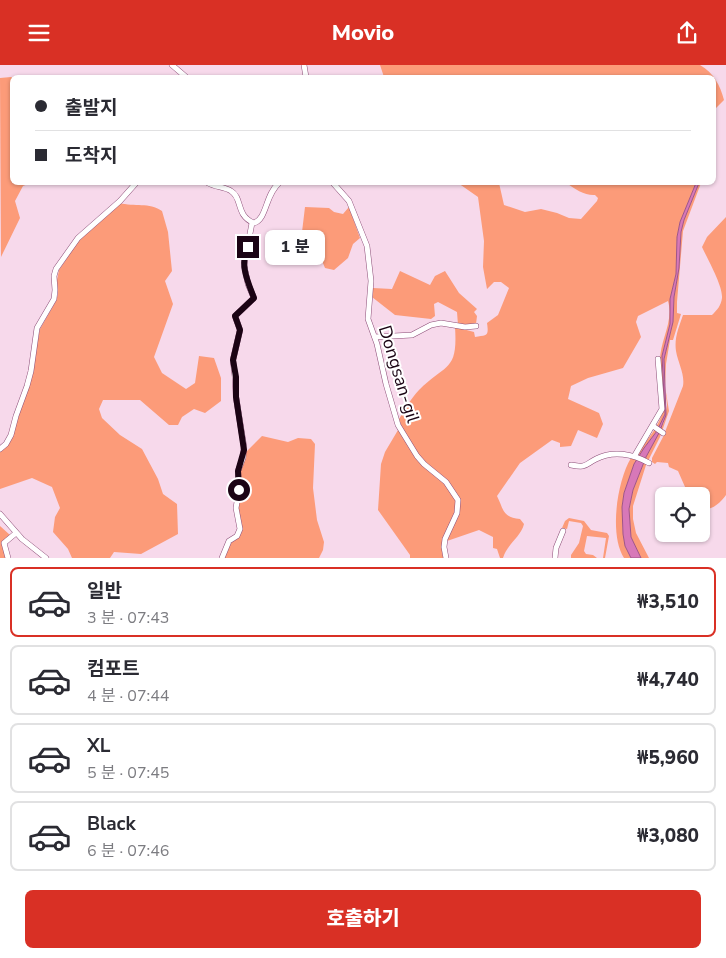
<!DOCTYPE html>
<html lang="ko">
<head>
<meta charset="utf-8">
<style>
	body { margin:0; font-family:"Nunito Sans","Noto Sans KR",sans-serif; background:#f2f2f3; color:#2b2b33; height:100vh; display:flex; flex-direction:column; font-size:19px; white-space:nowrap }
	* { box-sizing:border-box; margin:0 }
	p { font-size:16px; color:#7c7c81 }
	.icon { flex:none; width:28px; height:28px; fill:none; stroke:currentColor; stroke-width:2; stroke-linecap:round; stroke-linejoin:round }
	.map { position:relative; height:493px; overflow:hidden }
	.details { display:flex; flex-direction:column; background:#fff; flex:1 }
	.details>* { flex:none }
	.banner { position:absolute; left:10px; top:10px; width:706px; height:110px; border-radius:8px; box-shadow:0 1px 4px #0004; display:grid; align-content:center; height:110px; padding:0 25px; background:#fff }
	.buttons { position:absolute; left:655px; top:422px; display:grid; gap:10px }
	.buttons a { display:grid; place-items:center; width:55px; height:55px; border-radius:8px; background:#fff; box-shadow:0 1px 4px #0004; font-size:25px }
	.end { position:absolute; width:22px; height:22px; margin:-11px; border:6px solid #1b0414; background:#fff; box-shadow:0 0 0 2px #fff }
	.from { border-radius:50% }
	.bubble { position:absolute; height:35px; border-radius:8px; background:#fff; box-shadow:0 1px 4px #0004; font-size:16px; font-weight:800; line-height:35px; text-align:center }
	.banner b { display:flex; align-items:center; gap:18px; height:48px; font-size:19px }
	.banner b+b { border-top:1px solid #e1e1e2 }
	.banner i { width:12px; height:12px; background:#2b2b33 }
	ul { padding:9px 0 0; list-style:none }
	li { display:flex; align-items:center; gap:15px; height:70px; margin:0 10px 8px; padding:0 15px; border:2px solid #e1e1e2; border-radius:8px }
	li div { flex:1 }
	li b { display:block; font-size:19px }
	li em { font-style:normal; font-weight:800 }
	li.selected { border-color:#d93025 }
	li>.icon { width:45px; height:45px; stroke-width:1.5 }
	.primary-button { display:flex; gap:10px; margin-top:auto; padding:10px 25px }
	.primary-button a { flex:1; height:58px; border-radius:8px; background:#d93025; color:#fff; font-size:20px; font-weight:800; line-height:58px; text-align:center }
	header { display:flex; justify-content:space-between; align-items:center; height:65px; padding:0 25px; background:#d93025; color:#fff; font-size:22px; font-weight:800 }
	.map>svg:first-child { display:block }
</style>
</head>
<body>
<header><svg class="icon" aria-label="menu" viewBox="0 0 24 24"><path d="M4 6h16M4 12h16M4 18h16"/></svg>Movio<svg class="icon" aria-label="share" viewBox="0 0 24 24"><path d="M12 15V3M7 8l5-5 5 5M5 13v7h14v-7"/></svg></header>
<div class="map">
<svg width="726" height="493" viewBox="0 0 726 493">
	<rect width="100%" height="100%" fill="#f7d9eb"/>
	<!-- green -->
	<g fill="#fc9b79">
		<path d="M 380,0 L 700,0 C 714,8 720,20 724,35 L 714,45 L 714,12 L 384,12 Z"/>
		<polygon points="11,12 15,12 12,12 12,118 30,118 23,121 15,136 20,153 1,192 0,13"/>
		<path d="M 458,118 L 499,118 L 504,140 L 525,147 L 541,144 L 557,148 L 569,153 L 581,154 L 597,136 L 598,133 L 595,130 C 586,131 574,124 567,118 L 696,118 L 680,157 L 677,172 L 676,209 L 670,234 L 670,259 L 662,291 L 665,349 L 657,366 L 644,383 L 634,399 L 624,428 L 622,442 L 623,469 L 625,481 L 631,493 L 624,493 C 609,470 617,416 631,393 C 634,389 638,386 642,382 C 649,373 658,361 662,349 C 666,338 659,309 660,296 C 660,275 674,257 668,236 L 638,251 L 636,257 L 641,272 L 623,303 L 588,313 L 571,321 L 568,334 L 599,348 L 603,359 L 597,373 L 578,365 L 571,381 L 560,382 L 560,378 L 552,375 L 520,398 L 497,431 C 504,445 502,452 520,454 L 524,459 C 521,472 507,479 503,493 L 500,493 L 497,484 L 493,483 L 493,472 L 479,465 L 447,476 L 442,475 L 443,493 L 410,493 L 410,490 L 378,445 L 381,399 L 385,387 L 401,360 L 399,354 C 405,345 411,333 419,325 C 446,298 458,307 455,262 L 474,267 L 475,272 C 487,270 489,272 487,258 L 498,250 L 509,223 L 501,217 L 494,217 L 487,224 L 483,202 L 484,176 L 478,132 Z"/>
		<polygon points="699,118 701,118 683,166 677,237 677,248 681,249 673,275 670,275 666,299 665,321 669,346 660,372 646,400 633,441 633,454 636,468 649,493 641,493 631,472 629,444 633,425 646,392 664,357 667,340 664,311 664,294 673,256 674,232 679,203 681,167 684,155"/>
		<path d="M 119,138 C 135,142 149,137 162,146 L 168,167 L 172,206 L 165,216 L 173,239 L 154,292 L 162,308 L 186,324 L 195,318 L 199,291 L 214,293 L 221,313 L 221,336 L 205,348 L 194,344 L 182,352 L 178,360 L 169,360 L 140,335 L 103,335 L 99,344 L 102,353 L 120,370 L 142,384 L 158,414 L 163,429 L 177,439 L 178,469 L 141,489 L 114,487 L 110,493 L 72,493 L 68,484 L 53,467 L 55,452 L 60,443 L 52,422 L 32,413 L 0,424 L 0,387 L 6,382 L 29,322 L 40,264 L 56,236 L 58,229 L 57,215 L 59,205 L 80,174 Z"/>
		<polygon points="305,142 329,143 334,147 343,149 349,142 360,173 353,179 348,193 334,205 325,203 318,186 304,189 302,167"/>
		<path d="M 726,152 L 726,430 C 720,438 712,446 701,444 L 701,431 L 689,431 L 678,406 L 669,402 L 668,398 L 657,397 L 655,399 L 652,397 L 652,393 L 663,372 L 683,321 C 685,309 678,298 676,286 C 674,273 679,262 683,250 L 712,250 C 717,245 721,241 722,233 C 723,221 708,195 702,182 L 707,172 Z"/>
		<polygon points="400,206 430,220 435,211 445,206 459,228 477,244 474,247 477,251 476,259 458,260 457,247 438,237 434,239 435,251 431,254 395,250 372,232 373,223 392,224"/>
		<polygon points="262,371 288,377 298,373 311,374 315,379 313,423 317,455 324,477 323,485 319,493 223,493 229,477 238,472 239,409 245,386 247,386"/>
		<polygon points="569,453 584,456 591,465 607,468 609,471 605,493 603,493 606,473 587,471 584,486 586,489 593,490 597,493 571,493 571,490 579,478 583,461 581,458 569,456 567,464 562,463 565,456"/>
		<polygon points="0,461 10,470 4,476 6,493 0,493"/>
	</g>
	<!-- water -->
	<polygon fill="#d778b8" stroke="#9f5587" points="696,118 699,118 684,155 681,167 679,203 674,232 673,257 664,294 666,350 659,368 646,392 633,425 629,444 631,472 641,493 631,493 625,481 623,469 622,442 624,428 634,399 644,383 657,366 665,349 662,291 670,259 670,234 676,209 677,172 680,157"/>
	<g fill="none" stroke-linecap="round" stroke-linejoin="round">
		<defs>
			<g id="street">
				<polyline points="172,0 186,12"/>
				<polyline points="304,0 306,12"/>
				<path d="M 208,118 C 215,122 225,122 231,126 C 243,133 235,150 254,158 C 267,154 265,130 279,118"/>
				<polyline points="333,118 349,136 367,181 371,216 368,254 377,279 386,319 398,360 417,391 424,399 446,417 458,435 457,448 445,474 444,482 446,493"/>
				<polyline points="375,272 412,270 431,260 441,258 465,262 476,261"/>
				<polyline points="653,361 663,368"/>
				<polyline points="0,384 6,379 11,370 16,351 27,321 31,306 37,263 54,234 55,225 54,211 56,204 78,173 120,136 136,118"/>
				<polyline points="635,390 662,344 658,294"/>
				<path d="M 571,400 C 587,403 584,400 596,394 C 613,385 633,389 649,398"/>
				<polyline points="0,449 22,474 46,493"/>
				<polyline points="8,493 4,478 16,468"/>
				<polyline points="222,493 229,476 237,471 240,464 236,443 239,425 238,406 243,393 244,382 236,332 235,312 233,295 240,265 235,251 254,233 248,219 244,200 252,158"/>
				<polyline points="555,493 556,483 563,466"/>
			</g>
		</defs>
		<!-- street casing -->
		<use href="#street" stroke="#8c4d77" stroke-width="6"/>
		<!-- street -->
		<use href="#street" stroke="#fff" stroke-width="5"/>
	</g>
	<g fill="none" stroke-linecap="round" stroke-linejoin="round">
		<!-- route -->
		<path stroke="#1b0414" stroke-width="6" d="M 239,425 L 238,406 L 244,385 L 236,332 L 236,312 L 233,295 L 240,265 L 235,251 L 254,233 C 248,217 239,199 248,182"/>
	</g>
	<g text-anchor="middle" stroke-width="4" stroke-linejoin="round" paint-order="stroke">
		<!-- street labels -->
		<g font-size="18" fill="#1b0414" stroke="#fff">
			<text transform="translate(399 309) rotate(73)" y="6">Dongsan-gil</text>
		</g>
	</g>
</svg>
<div class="buttons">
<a><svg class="icon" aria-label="locate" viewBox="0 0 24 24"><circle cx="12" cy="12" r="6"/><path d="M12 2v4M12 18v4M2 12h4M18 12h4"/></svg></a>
</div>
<i class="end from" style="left:239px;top:425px"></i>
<i class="end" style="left:248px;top:182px"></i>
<div class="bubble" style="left:265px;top:165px;width:60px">1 분</div>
<div class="banner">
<b><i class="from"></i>출발지</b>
<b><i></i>도착지</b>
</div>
</div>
<section class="details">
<ul>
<li class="selected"><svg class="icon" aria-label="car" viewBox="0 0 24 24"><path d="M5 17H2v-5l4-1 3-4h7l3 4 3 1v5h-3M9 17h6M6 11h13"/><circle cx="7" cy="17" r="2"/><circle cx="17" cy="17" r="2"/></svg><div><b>일반</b><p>3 분 · 07:43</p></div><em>₩3,510</em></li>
<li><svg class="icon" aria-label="car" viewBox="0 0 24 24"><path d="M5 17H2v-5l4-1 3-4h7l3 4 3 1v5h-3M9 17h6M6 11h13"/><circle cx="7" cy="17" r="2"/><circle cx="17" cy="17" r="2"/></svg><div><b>컴포트</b><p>4 분 · 07:44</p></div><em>₩4,740</em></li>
<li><svg class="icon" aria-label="car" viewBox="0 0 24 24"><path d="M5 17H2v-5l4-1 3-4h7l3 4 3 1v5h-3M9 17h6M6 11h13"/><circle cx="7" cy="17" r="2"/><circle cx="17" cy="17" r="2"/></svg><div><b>XL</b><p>5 분 · 07:45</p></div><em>₩5,960</em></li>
<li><svg class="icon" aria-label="car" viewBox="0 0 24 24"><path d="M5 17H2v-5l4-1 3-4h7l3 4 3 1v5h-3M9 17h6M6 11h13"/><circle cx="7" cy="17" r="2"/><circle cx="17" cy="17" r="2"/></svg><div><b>Black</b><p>6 분 · 07:46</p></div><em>₩3,080</em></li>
</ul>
<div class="primary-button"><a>호출하기</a></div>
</section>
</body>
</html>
